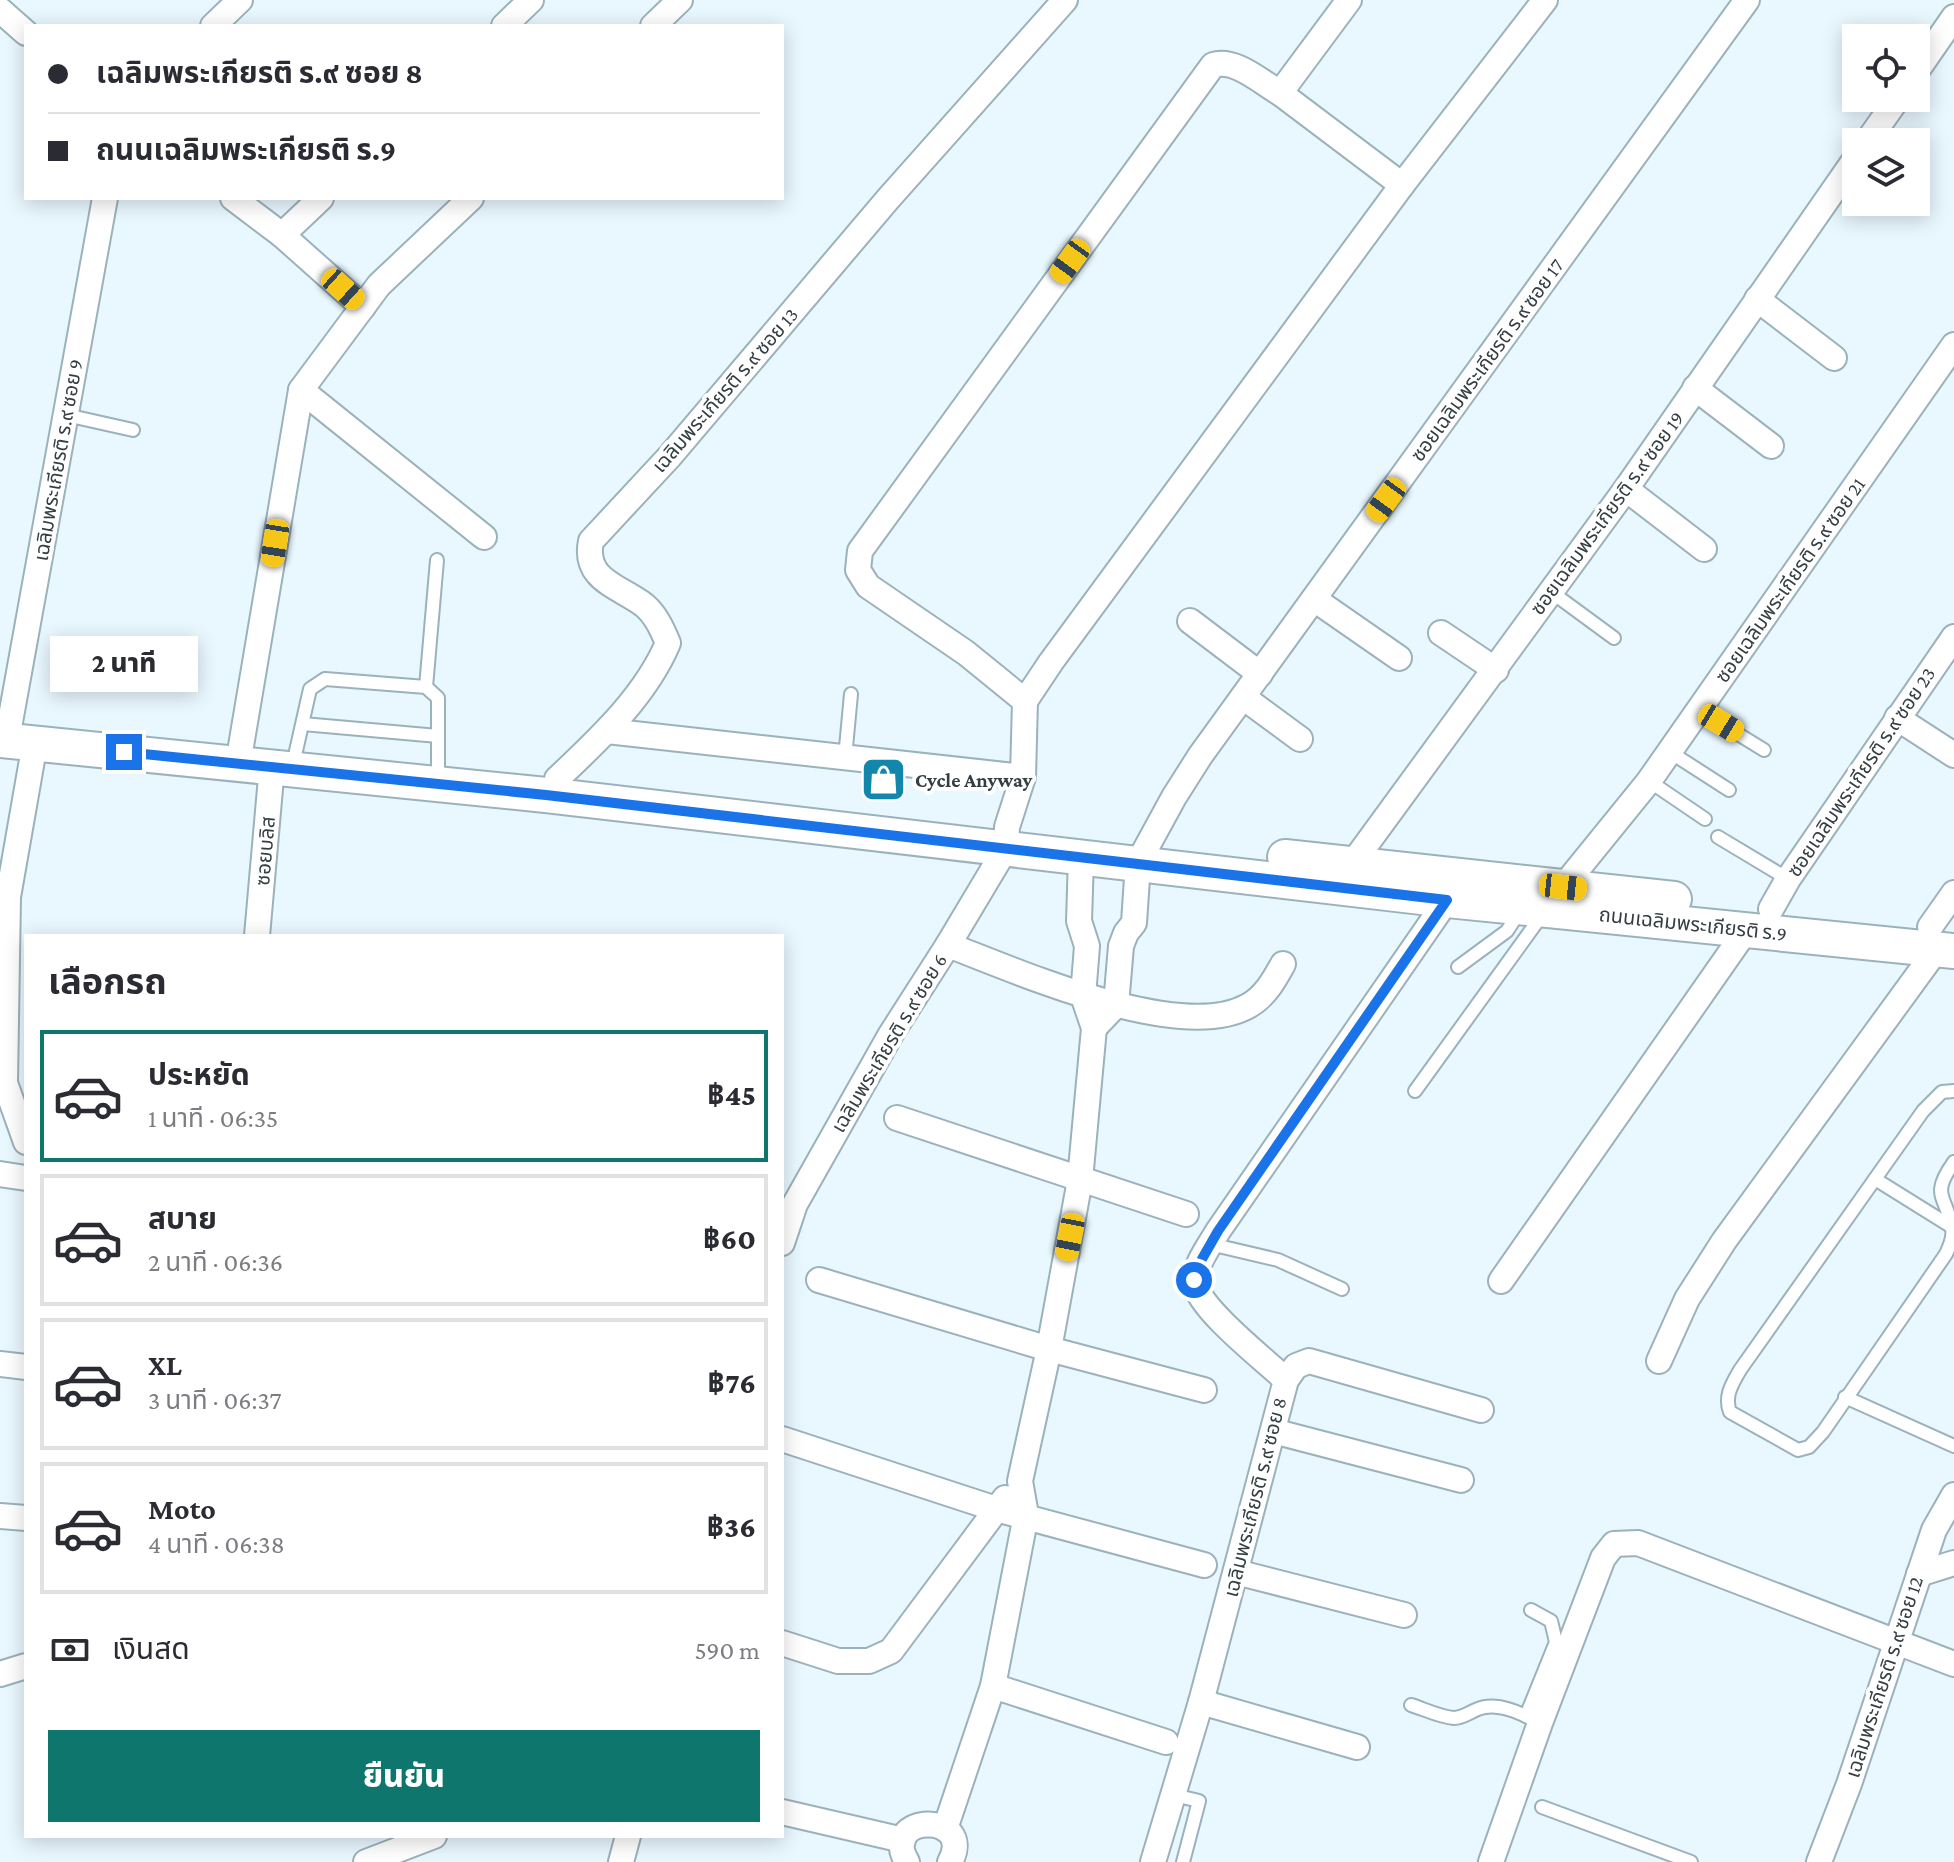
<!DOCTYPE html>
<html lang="th">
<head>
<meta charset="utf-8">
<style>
	body { margin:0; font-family:"Crimson Pro","Noto Sans Thai",serif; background:#f7f7f7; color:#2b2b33; height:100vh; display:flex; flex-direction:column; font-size:30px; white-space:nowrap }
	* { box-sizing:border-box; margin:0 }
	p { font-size:26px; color:#7c7c81 }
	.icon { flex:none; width:44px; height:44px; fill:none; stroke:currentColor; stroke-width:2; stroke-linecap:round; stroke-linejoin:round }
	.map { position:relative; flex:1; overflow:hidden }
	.panel { position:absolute; left:24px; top:934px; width:760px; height:904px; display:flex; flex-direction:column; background:#fff; border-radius:0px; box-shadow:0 4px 20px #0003 }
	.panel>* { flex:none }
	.top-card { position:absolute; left:24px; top:24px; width:760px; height:176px; border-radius:0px; box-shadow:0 4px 20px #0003; display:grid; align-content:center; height:176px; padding:0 24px; background:#fff }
	.tools { position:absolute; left:1842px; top:24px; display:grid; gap:16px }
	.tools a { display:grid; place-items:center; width:88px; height:88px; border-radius:0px; background:#fff; box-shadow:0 4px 20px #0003; font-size:40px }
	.end { position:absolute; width:36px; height:36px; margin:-18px; border:10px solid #1a73e8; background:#fff; box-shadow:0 0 0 4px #fff }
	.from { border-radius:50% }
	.bubble { position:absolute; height:56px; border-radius:0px; background:#fff; box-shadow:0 4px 20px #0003; font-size:26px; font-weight:800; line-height:56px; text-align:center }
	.car { position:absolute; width:24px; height:48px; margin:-24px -12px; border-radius:10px; box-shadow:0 0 6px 2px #0007; background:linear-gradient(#f5c518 24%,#345 0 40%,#f5c518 0 76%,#345 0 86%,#f5c518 0) }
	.top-card b { display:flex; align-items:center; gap:28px; height:76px; font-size:30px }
	.top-card b+b { border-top:2px solid #e1e1e2 }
	.top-card i { width:20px; height:20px; background:#2b2b33 }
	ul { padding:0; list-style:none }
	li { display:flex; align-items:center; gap:24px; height:132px; margin:0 16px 12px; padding:0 8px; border:4px solid #e1e1e2; border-radius:0px }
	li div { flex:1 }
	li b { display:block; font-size:30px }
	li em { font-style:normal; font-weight:800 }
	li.active { border-color:#0f766e }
	li>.icon { width:72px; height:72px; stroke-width:1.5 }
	h2 { padding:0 24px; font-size:36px; line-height:96px }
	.pay { display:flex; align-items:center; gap:20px; height:88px; padding:0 24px; font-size:30px }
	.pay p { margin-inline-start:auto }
	.cta { display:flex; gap:16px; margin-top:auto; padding:16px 24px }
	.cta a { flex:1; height:92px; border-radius:0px; background:#0f766e; color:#fff; font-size:32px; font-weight:800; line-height:92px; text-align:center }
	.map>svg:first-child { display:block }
</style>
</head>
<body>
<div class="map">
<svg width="1954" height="1862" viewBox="0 0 1954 1862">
	<rect width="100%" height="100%" fill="#e9f7fe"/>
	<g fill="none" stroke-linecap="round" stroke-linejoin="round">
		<defs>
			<g id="lane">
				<polyline points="66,415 133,430"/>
				<polyline points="1550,591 1614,638"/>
				<polyline points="426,687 437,560"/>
				<polyline points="1699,710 1764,750"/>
				<polyline points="303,724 438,736"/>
				<polyline points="296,751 310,689 325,679 426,687 438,698 438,766"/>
				<polyline points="1670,752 1729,790"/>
				<polyline points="845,758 851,694"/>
				<polyline points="1649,781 1705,819"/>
				<polyline points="1718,837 1788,879"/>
				<polyline points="1458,967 1507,931 1518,914 1517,910"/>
				<polyline points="1415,1091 1542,915"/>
				<path d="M 1954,1091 L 1942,1092 L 1923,1111 L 1740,1370 C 1732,1384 1724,1396 1730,1412 L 1798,1450 L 1809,1447 L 1823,1432 L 1946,1254 C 1949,1247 1954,1238 1952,1229 C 1947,1195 1929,1197 1954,1162"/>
				<polyline points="1875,1179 1952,1227"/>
				<polyline points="1210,1244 1278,1260 1342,1289"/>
				<polyline points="1845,1397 1954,1446"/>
				<path d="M 1411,1705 C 1424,1709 1440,1717 1454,1718 C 1463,1718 1470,1712 1478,1709 C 1497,1701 1523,1714 1540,1723"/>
				<polyline points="1526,1716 1556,1642 1551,1621 1531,1610"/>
				<polyline points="1174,1795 1199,1801 1183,1862"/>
				<polyline points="1542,1807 1691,1862"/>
			</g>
			<g id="street">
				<path d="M 1349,0 L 1280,93 C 1261,82 1235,58 1213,65 L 860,551 L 858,570 L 868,586 L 966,653 L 1025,701 L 1051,662 L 1402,185 L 1545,0"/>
				<polyline points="0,10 26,33"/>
				<polyline points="213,26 240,0"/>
				<polyline points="504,26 531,0"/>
				<polyline points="653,26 680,0"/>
				<polyline points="1916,72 1954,17"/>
				<polyline points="1280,93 1402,185"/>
				<polyline points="1867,142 1898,98"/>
				<polyline points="233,198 282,235 363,307"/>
				<polyline points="282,235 321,198"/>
				<polyline points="1757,299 1834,358"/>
				<polyline points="1695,388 1771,446"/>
				<polyline points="301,390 484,537"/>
				<polyline points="1626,489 1704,549"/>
				<polyline points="1314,599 1399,658"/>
				<polyline points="1190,621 1260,674"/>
				<polyline points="1441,633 1496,670"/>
				<polyline points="1243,697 1300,739"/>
				<polyline points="1897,718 1954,755"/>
				<polyline points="10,722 105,198"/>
				<polyline points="607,731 1023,777"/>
				<polyline points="241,746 301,390 379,285 471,198"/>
				<path d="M 557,779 C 599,739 645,697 668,643 C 662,629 656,615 644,605 C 619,586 583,580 591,541 L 670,456 L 888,199 L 1065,0"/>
				<polyline points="1352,864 1626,489 1856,158"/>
				<polyline points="1563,887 1649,781 1954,345"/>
				<polyline points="1771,909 1788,879 1954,637"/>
				<polyline points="1930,927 1954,893"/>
				<polyline points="257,936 272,766"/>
				<path d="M 948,945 C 1017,971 1180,1044 1248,1006 C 1265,997 1274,980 1283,964"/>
				<polyline points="1094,1028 1116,1005 1121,946 1126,933 1134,923 1138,863 1174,797 1200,756 1747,0"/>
				<polyline points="897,1118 1186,1214"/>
				<polyline points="26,1142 5,1083 8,897 35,743"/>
				<polyline points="0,1174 26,1178"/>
				<polyline points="782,1243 795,1204 891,1034 948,945 1006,848 1007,827 1023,777 1025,701"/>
				<polyline points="819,1280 1049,1349 1204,1390"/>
				<polyline points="1501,1281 1747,929"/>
				<polyline points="1659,1361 1687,1299 1724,1241 1937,949"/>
				<polyline points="0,1364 26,1367"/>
				<polyline points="1286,1380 1296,1366 1309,1361 1481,1410"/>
				<polyline points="1273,1431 1461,1480"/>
				<polyline points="782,1439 996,1509 1204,1565"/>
				<polyline points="0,1516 26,1518"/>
				<polyline points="1236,1572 1404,1615"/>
				<polyline points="1919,1574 1954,1563"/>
				<polyline points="782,1643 838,1661 869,1661 891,1651 1005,1498"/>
				<polyline points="0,1674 26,1666"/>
				<polyline points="993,1686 1166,1742"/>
				<polyline points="1201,1702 1357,1747"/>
				<polyline points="782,1812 903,1840"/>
				<polyline points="945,1829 993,1686 1026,1515 1020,1481 1049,1349 1080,1180 1094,1028 1083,996 1087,946 1079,921 1081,858"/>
				<polyline points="366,1862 434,1836"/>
				<polyline points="621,1862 628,1836"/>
				<path d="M 907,1862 C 878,1813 977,1811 950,1862"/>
				<path d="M 1153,1862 L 1201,1702 L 1286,1380 C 1265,1360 1199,1309 1195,1283 C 1193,1267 1210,1245 1218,1231 L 1447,900"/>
				<polyline points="1491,1862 1540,1723 1603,1558 1614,1544 1638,1543 1954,1664"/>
				<polyline points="1819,1862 1849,1784 1934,1530 1954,1495"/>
			</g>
			<g id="secondary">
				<polyline points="0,740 546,795 1447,900 1954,951"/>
				<polyline points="1285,857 1674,899"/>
			</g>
		</defs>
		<!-- lane casing -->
		<use href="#lane" stroke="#9bb2bc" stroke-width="16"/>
		<!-- street casing -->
		<use href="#street" stroke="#9bb2bc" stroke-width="28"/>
		<!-- secondary casing -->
		<use href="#secondary" stroke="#9bb2bc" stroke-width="38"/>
		<!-- lane -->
		<use href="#lane" stroke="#fff" stroke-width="12"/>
		<!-- street -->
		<use href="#street" stroke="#fff" stroke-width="24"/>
		<!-- secondary -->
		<use href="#secondary" stroke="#fff" stroke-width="34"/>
	</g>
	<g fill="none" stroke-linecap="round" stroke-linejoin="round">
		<!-- route -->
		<polyline stroke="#1a73e8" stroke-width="10" points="124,752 546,795 1447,900 1218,1231 1202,1259 1194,1280"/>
	</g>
	<!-- icons -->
	<defs>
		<symbol id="shop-square" viewBox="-11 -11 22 22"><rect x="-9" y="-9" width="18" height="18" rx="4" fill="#1286ab" stroke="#fff"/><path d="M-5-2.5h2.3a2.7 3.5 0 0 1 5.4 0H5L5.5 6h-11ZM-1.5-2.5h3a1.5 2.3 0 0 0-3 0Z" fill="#fff"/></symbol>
	</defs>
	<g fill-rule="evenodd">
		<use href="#shop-square" x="858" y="754" width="51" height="51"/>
	</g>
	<g text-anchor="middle" stroke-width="8" stroke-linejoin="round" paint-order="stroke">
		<!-- street labels -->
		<g font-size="20" fill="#353e42" stroke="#fff">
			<text transform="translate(1487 360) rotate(-54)" y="7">ซอยเฉลิมพระเกียรติ ร.๙ ซอย 17</text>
			<text transform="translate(725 390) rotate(-49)" y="7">เฉลิมพระเกียรติ ร.๙ ซอย 13</text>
			<text transform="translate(58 460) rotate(-80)" y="7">เฉลิมพระเกียรติ ร.๙ ซอย 9</text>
			<text transform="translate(1607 513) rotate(-54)" y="7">ซอยเฉลิมพระเกียรติ ร.๙ ซอย 19</text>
			<text transform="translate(1790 580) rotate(-55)" y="7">ซอยเฉลิมพระเกียรติ ร.๙ ซอย 21</text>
			<text transform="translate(1861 772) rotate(-56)" y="7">ซอยเฉลิมพระเกียรติ ร.๙ ซอย 23</text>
			<text transform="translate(265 851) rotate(-85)" y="7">ซอยบลิส</text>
			<text transform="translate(1693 924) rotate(6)" y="7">ถนนเฉลิมพระเกียรติ ร.9</text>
			<text transform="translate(889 1043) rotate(-59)" y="7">เฉลิมพระเกียรติ ร.๙ ซอย 6</text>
			<text transform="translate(1255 1497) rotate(-76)" y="7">เฉลิมพระเกียรติ ร.๙ ซอย 8</text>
			<text transform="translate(1884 1677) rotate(-72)" y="7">เฉลิมพระเกียรติ ร.๙ ซอย 12</text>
		</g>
		<!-- poi labels -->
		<g font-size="20" font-weight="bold" fill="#353e42" stroke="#fff" text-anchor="start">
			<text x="915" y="787">Cycle Anyway</text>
		</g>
	</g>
</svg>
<div class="tools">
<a><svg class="icon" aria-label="locate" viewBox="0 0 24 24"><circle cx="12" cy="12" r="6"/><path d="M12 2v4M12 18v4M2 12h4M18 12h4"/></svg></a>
<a><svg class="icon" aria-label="layers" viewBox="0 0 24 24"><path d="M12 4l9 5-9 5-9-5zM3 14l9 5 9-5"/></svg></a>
</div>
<i class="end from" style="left:1194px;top:1280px"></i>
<i class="end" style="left:124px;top:752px"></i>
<div class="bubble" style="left:50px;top:636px;width:148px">2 นาที</div>
<i class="car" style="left:1070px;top:261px;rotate:216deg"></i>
<i class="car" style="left:343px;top:289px;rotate:132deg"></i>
<i class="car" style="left:1386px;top:500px;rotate:216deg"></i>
<i class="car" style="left:275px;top:543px;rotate:189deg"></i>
<i class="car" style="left:1721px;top:723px;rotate:121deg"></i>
<i class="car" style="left:1563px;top:887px;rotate:96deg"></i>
<i class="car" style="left:1070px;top:1237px;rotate:191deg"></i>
<div class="top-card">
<b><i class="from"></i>เฉลิมพระเกียรติ ร.๙ ซอย 8</b>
<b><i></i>ถนนเฉลิมพระเกียรติ ร.9</b>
</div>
<section class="panel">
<h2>เลือกรถ</h2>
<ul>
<li class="active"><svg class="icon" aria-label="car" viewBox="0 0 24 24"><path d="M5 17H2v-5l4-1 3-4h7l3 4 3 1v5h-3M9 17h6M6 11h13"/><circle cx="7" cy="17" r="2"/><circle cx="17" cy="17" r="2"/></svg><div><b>ประหยัด</b><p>1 นาที · 06:35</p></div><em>฿45</em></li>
<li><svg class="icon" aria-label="car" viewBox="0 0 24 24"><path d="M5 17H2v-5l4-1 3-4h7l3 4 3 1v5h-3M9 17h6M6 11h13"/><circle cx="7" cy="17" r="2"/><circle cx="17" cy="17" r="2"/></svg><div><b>สบาย</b><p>2 นาที · 06:36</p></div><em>฿60</em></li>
<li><svg class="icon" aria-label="car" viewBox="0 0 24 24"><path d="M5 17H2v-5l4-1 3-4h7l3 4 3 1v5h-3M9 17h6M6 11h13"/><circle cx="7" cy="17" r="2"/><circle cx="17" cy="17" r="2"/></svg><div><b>XL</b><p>3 นาที · 06:37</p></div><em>฿76</em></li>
<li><svg class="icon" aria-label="car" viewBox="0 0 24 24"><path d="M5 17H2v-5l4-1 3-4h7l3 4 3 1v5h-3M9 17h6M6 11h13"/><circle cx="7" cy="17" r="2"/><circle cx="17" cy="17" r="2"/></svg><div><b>Moto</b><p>4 นาที · 06:38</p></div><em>฿36</em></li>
</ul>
<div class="pay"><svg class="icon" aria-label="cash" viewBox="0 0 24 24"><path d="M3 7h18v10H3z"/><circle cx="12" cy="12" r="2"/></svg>เงินสด<p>590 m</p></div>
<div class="cta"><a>ยืนยัน</a></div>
</section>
</div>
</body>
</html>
